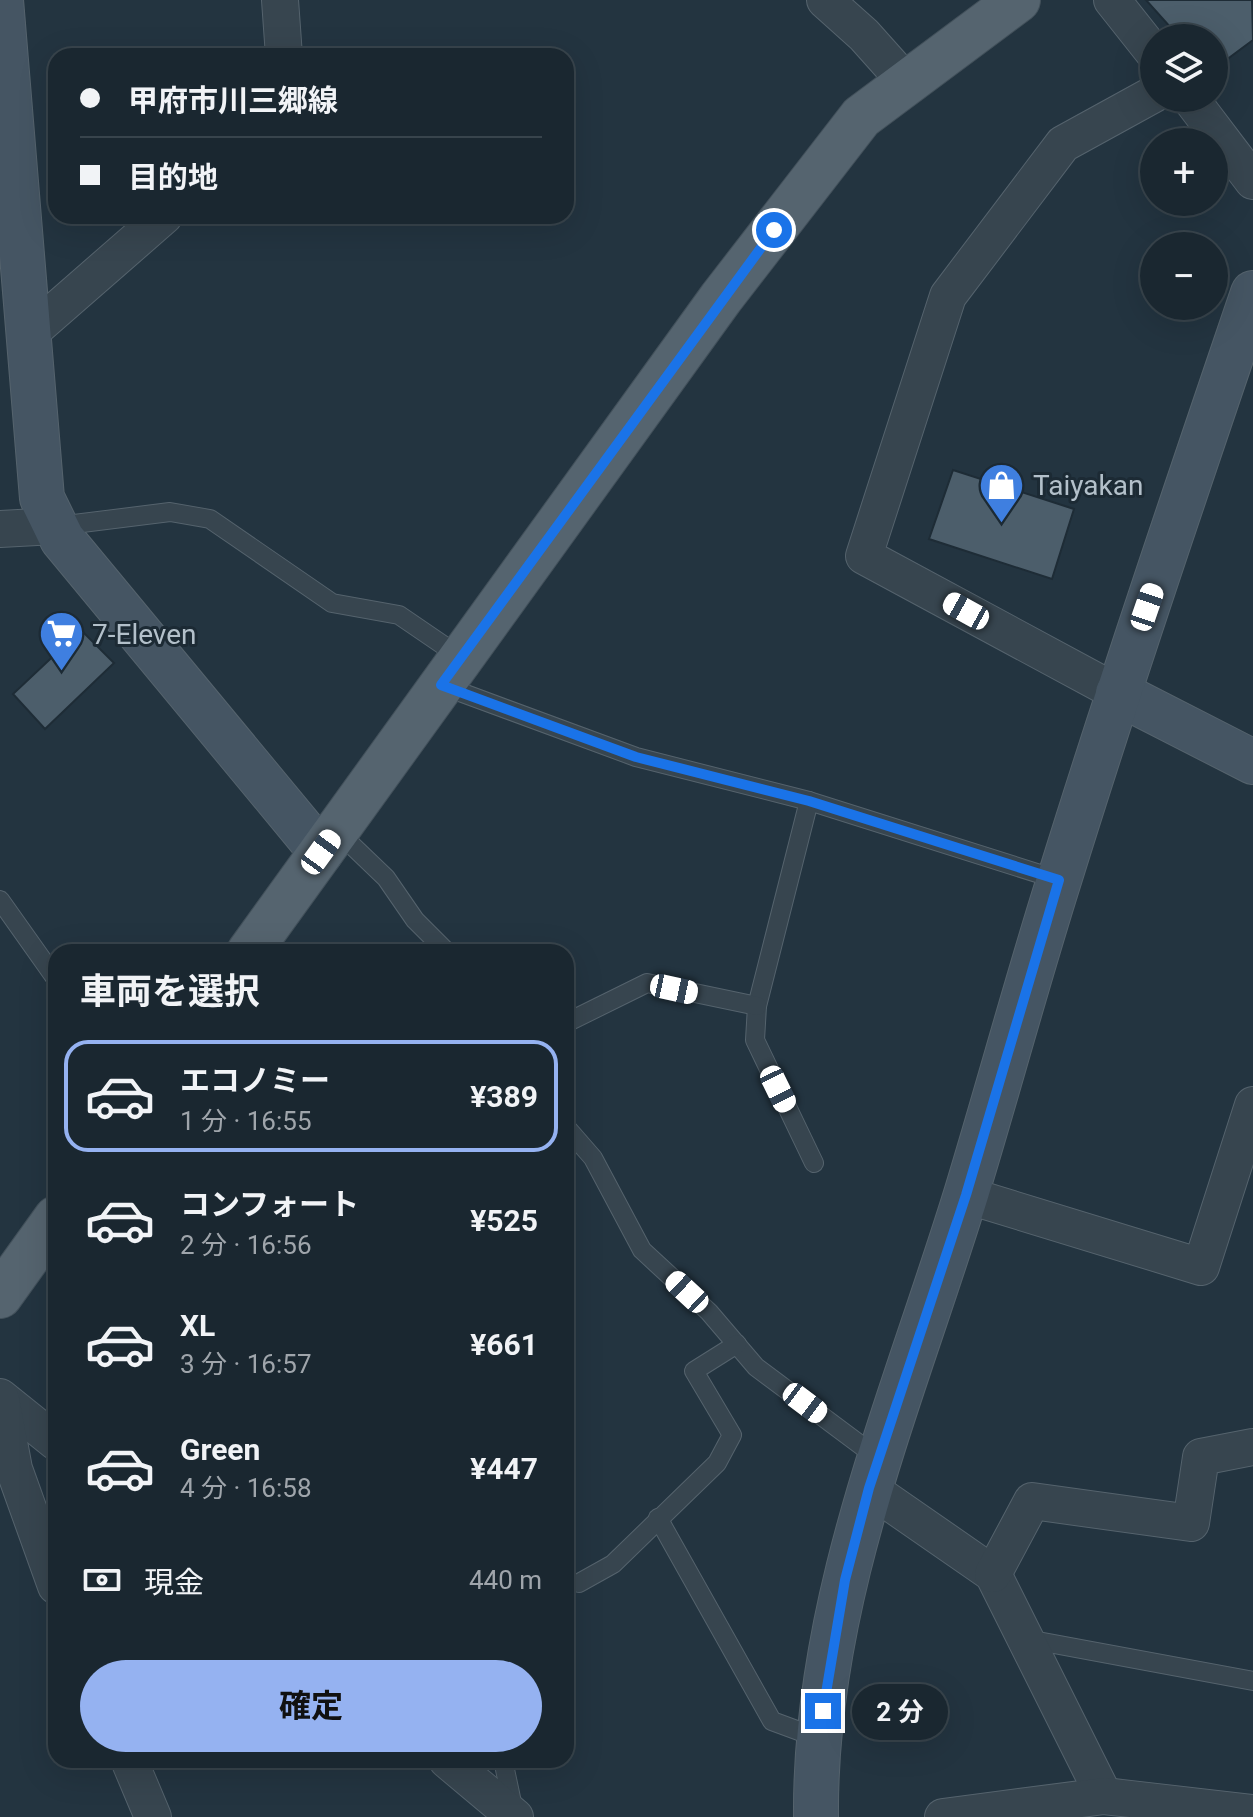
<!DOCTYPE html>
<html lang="ja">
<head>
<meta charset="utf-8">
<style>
	body { margin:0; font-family:Roboto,"Noto Sans JP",sans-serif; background:#27333c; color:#f1f3f6; height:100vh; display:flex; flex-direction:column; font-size:30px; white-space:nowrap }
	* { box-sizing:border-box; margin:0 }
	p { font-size:26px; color:#9fa5ab }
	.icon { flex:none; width:44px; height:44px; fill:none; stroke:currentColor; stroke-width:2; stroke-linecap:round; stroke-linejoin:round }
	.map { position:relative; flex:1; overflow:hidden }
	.side { position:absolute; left:48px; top:944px; width:526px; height:824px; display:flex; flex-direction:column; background:#1a2730; border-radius:24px; box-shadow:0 8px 32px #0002,0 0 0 2px #38444c }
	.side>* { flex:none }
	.top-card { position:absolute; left:48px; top:48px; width:526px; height:176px; border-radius:24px; box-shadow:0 8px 32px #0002,0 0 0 2px #38444c; display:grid; align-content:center; height:176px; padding:0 32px; background:#1a2730 }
	.buttons { position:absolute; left:1140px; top:24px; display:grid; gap:16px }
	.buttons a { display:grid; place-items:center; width:88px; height:88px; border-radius:50%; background:#1a2730; box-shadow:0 8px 32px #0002,0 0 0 2px #38444c; font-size:40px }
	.end { position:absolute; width:36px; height:36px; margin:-18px; border:10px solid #1a73e8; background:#fff; box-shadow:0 0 0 4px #fff }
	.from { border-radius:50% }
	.bubble { position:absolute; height:56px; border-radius:28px; background:#1a2730; box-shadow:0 8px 32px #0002,0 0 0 2px #38444c; font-size:26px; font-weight:700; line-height:56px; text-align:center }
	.car { position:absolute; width:24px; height:48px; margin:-24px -12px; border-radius:10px; box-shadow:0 0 6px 2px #0007; background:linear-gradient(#fff 24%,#345 0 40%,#fff 0 76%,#345 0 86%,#fff 0) }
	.top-card b { display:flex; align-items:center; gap:28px; height:76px; font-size:30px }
	.top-card b+b { border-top:2px solid #38444c }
	.top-card i { width:20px; height:20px; background:#f1f3f6 }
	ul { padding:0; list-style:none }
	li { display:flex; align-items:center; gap:24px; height:112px; margin:0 16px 12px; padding:0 16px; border:4px solid transparent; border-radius:24px }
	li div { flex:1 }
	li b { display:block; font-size:30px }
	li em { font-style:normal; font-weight:700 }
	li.current { border-color:#95b2f1 }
	li>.icon { width:72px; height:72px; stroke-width:1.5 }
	h2 { padding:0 32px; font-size:36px; line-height:96px }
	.pay { display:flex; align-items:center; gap:20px; height:88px; padding:0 32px; font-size:30px }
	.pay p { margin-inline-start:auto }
	.cta { display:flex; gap:16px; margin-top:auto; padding:16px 32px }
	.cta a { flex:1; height:92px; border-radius:48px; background:#95b2f1; color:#111; font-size:32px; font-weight:700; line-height:92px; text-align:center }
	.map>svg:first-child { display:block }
</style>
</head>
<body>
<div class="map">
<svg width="1253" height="1817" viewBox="0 0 1253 1817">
	<rect width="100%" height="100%" fill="#233440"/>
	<!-- building -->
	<g fill="#4c5e6b" stroke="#1e2c36" stroke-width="2">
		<polygon points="1146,0 1252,0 1253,40 1214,69 1214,38 1180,38"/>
		<polygon points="953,470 1074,509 1052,579 929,539"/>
		<polygon points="81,630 114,663 45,729 13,694"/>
	</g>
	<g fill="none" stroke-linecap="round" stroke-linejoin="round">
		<defs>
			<g id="lane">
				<polyline points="58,526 170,512 210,519 332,603 399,615 462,658"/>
				<polyline points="441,685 636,757 809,801 1059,880"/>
				<polyline points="809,801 757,1006 755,1040 814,1163"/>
				<polyline points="337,831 386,878 415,920 447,952"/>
				<polyline points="0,900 56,979"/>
				<polyline points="566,1023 647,983 757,1006"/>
				<polyline points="566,1127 593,1158 642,1250 709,1312 756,1367 878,1458"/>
				<polyline points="658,1518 772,1721 818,1738"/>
				<polyline points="579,1583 613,1564 717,1463 732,1435 694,1371 737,1344"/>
				<polyline points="1027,1639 1253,1681"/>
				<polyline points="503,1760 514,1812"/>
			</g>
			<g id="street">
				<polyline points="280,0 284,56"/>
				<polyline points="825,0 864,35 906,82"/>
				<polyline points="1112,0 1154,53"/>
				<polyline points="1190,98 1253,181"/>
				<polyline points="30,333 164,216"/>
				<polyline points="0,529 55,526"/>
				<polyline points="1118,693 864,556 948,296 1063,144 1154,94"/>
				<polyline points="966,1195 1201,1267 1253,1105"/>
				<polyline points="0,1397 56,1442"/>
				<polyline points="1,1399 14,1469 56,1586"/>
				<polyline points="869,1488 993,1574 1104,1796"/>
				<polyline points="993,1574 1032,1501 1191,1523 1201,1457 1253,1447"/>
				<polyline points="129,1760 153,1817"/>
				<polyline points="447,1760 515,1817"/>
				<polyline points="943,1817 1104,1796 1253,1813"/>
			</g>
			<g id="secondary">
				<polyline points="1,0 42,498 62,539 321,852"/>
				<polyline points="1118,693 1253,762"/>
				<path d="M 816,1817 C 814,1599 904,1396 967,1191 C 999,1086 1027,981 1060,877 C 1121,681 1187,487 1253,293"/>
			</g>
			<g id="primary">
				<polyline points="249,952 721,298 861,117 1018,0"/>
				<polyline points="0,1296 56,1218"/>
			</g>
		</defs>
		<!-- lane casing -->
		<use href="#lane" stroke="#55636d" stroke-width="20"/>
		<!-- street casing -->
		<use href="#street" stroke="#55636d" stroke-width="38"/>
		<!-- secondary casing -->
		<use href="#secondary" stroke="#55636d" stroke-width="46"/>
		<!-- primary casing -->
		<use href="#primary" stroke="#43515b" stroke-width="46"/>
		<!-- lane -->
		<use href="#lane" stroke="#37454f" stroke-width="18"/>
		<!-- street -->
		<use href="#street" stroke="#37454f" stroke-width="36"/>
		<!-- secondary -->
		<use href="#secondary" stroke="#455563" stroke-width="44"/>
		<!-- primary -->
		<use href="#primary" stroke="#55646f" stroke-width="44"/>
	</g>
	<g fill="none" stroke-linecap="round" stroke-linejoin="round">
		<!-- route -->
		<polyline stroke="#1a73e8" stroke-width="10" points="774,230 441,685 636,757 809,801 1059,880 966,1195 869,1488 845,1580 823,1711"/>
	</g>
	<!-- icons -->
	<defs>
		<symbol id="shop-pin" viewBox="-11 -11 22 30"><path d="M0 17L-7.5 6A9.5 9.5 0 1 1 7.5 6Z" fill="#3f7fe0" stroke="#1c2a34"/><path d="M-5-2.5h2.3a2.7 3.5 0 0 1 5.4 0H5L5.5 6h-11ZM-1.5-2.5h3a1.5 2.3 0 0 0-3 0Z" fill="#fff"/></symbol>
		<symbol id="supermarket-pin" viewBox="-11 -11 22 30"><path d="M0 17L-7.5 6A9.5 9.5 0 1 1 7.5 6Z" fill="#3f7fe0" stroke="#1c2a34"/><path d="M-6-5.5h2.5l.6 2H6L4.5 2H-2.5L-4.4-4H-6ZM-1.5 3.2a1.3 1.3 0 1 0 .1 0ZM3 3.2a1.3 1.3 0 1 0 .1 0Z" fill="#fff"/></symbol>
	</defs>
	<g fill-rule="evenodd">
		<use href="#shop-pin" x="976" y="460" width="51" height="69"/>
		<use href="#supermarket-pin" x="36" y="608" width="51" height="69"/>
	</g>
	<g text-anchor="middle" stroke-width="6" stroke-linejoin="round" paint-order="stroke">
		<!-- poi labels -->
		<g font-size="28" fill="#b3c0ca" stroke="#1c2a34" text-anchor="start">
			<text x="1033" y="495">Taiyakan</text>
			<text x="92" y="644">7-Eleven</text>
		</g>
	</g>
</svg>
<div class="buttons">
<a><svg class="icon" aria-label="layers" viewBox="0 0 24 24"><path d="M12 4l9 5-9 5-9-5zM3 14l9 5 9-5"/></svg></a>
<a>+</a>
<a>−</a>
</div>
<i class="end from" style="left:774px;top:230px"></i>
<i class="end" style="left:823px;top:1711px"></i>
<div class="bubble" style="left:852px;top:1684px;width:96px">2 分</div>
<i class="car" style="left:1147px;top:607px;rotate:19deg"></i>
<i class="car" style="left:966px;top:611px;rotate:299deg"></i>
<i class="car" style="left:321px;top:852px;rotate:36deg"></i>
<i class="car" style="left:674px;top:989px;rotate:102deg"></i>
<i class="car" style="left:778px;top:1089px;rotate:154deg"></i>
<i class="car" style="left:687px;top:1292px;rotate:313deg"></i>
<i class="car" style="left:805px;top:1403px;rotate:127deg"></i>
<div class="top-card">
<b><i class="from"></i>甲府市川三郷線</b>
<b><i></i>目的地</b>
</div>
<section class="side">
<h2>車両を選択</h2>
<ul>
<li class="current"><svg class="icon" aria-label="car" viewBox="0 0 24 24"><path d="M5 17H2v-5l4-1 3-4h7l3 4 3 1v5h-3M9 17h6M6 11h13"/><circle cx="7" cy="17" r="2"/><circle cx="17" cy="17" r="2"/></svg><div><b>エコノミー</b><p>1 分 · 16:55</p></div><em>¥389</em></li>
<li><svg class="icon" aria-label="car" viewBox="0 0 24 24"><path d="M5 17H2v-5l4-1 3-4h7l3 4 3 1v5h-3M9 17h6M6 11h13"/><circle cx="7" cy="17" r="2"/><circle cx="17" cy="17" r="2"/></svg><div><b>コンフォート</b><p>2 分 · 16:56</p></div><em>¥525</em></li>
<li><svg class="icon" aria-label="car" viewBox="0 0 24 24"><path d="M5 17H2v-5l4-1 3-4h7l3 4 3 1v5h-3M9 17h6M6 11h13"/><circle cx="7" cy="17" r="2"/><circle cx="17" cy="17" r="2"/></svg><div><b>XL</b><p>3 分 · 16:57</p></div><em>¥661</em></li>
<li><svg class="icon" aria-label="car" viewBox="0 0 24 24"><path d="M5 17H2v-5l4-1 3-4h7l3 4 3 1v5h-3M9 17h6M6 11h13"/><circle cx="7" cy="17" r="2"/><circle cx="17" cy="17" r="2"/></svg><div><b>Green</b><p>4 分 · 16:58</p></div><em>¥447</em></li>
</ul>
<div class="pay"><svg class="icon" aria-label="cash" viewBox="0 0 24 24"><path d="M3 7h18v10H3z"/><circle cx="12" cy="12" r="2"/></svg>現金<p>440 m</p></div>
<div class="cta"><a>確定</a></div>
</section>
</div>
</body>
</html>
